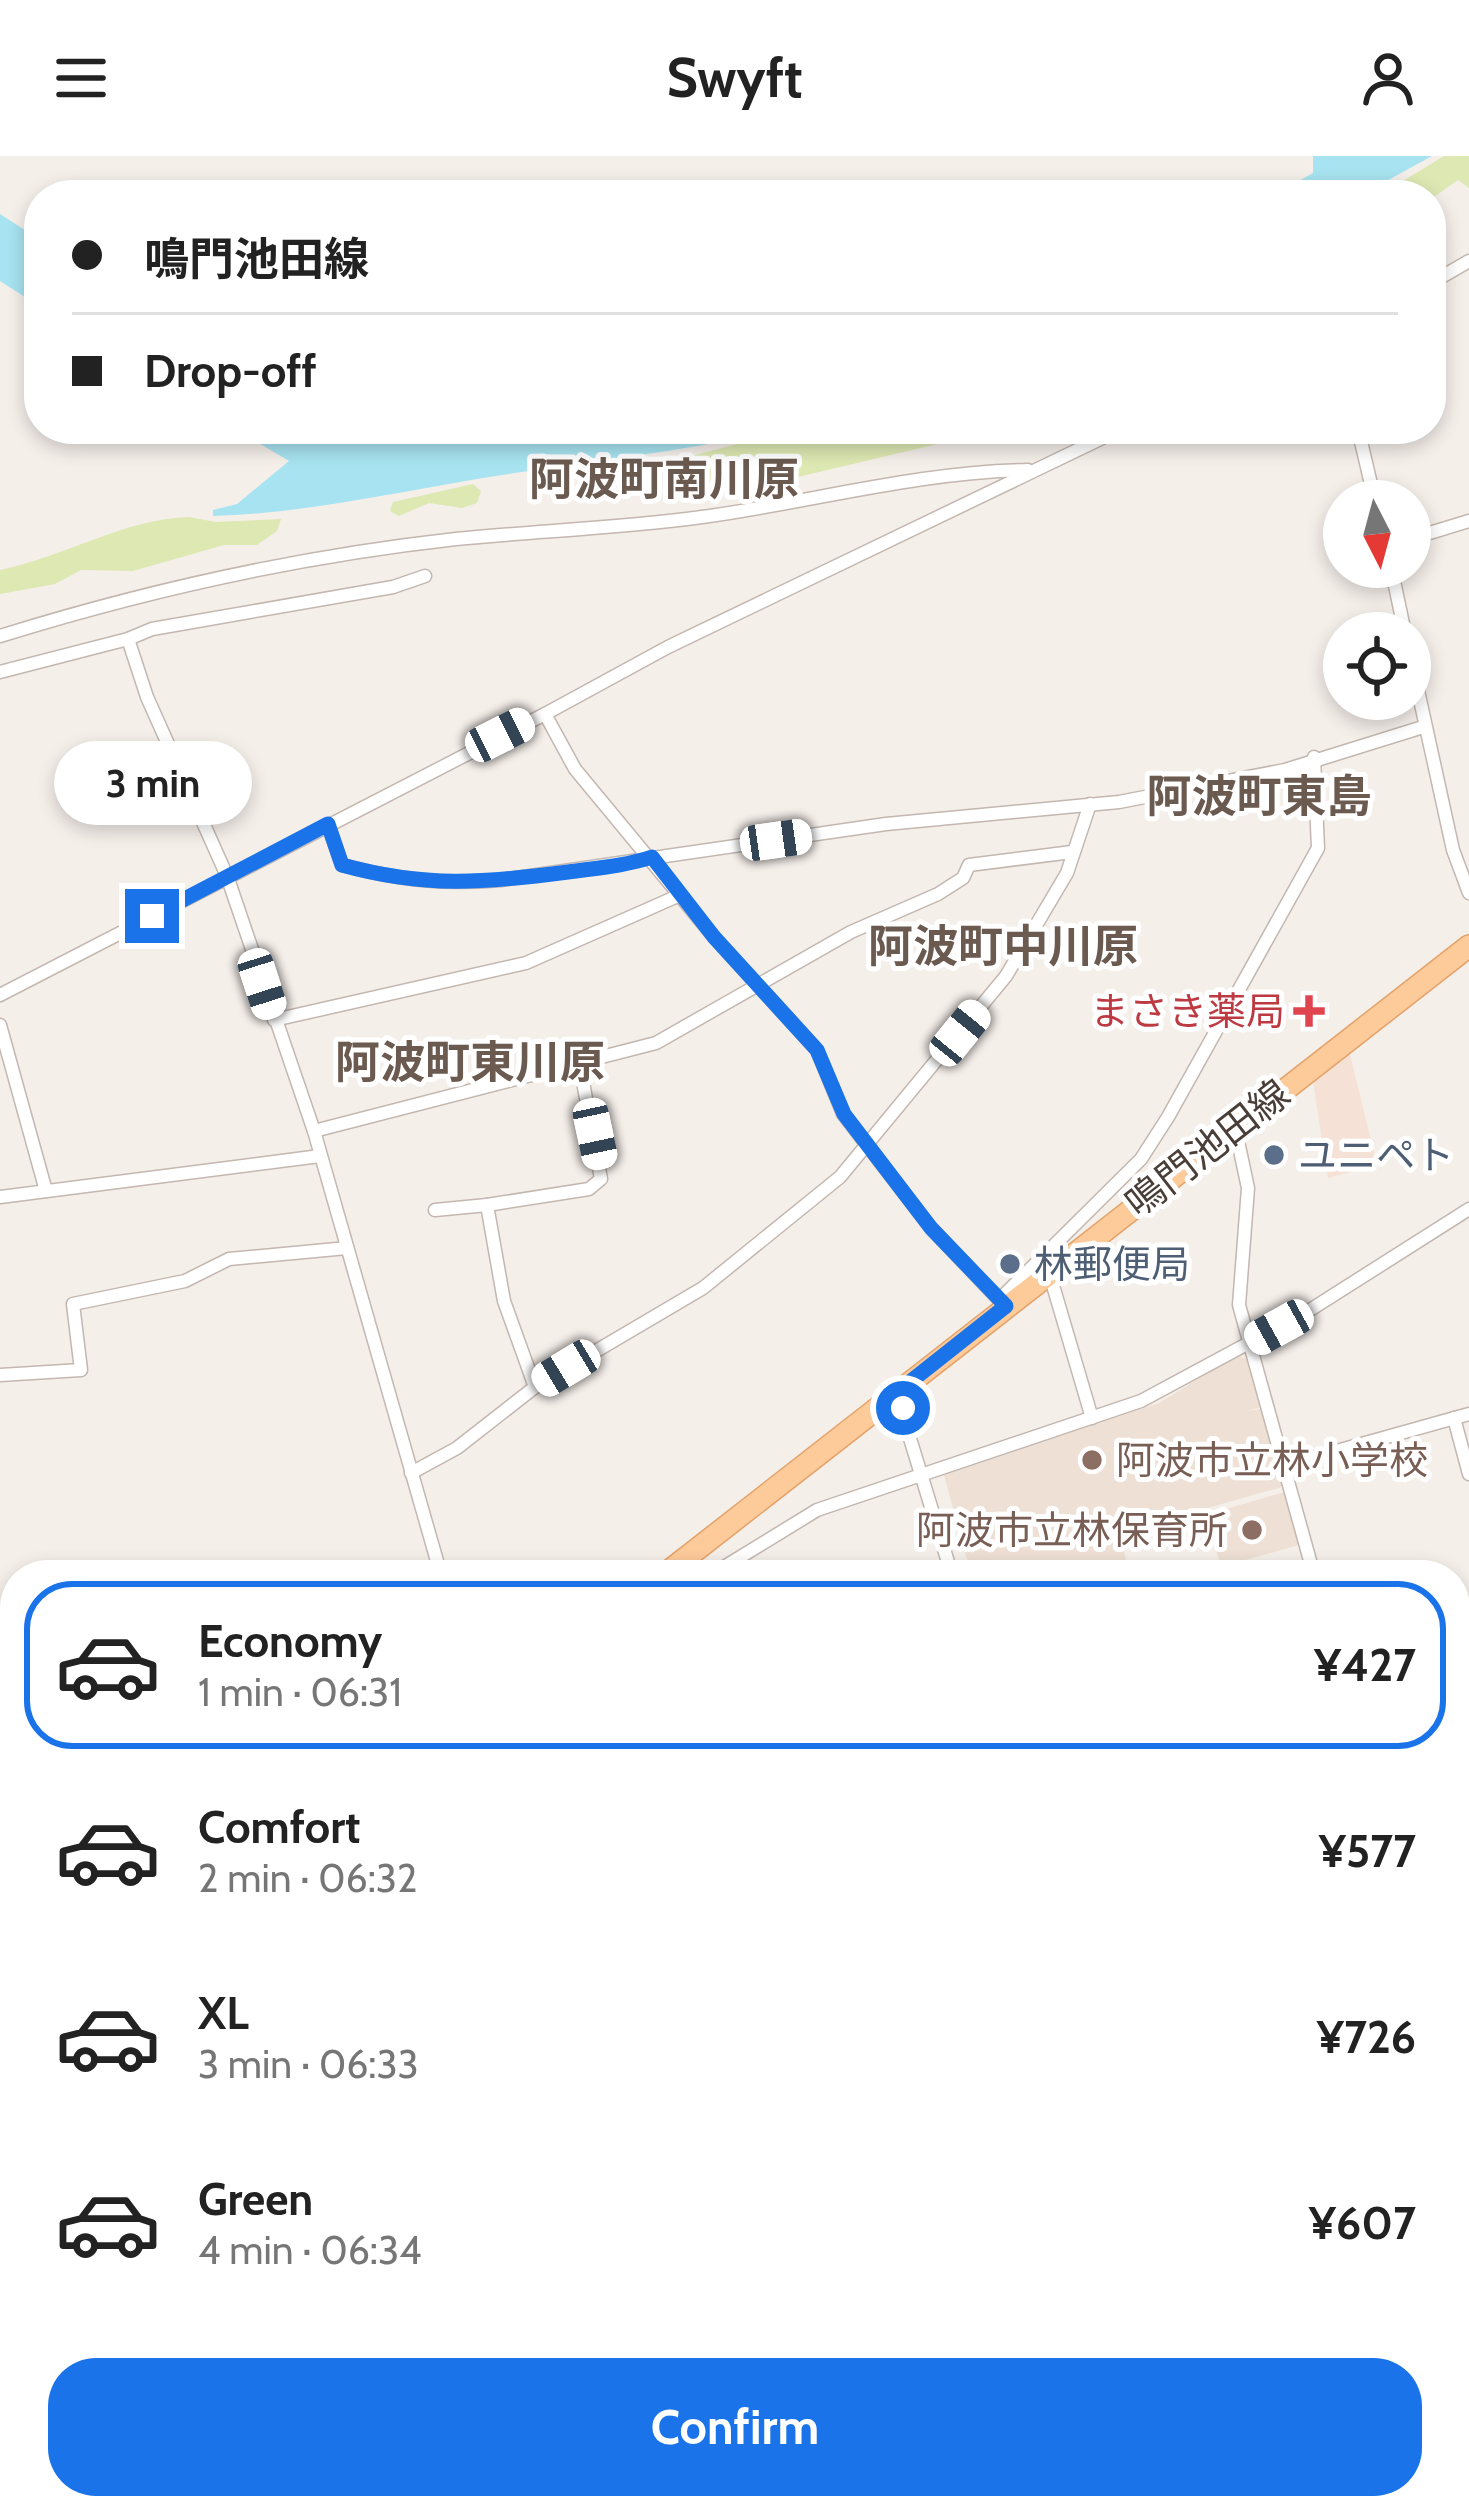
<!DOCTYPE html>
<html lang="en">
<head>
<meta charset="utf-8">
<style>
	body { margin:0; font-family:Cabin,"Noto Sans JP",sans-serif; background:#f6f6f6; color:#222; height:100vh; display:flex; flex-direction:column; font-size:45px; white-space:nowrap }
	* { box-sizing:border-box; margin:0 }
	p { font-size:39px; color:#767676 }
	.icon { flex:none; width:66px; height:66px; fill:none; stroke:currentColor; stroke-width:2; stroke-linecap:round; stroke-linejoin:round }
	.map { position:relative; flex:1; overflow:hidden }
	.panel { position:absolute; left:0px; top:1404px; width:1470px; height:960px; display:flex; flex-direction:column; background:#fff; border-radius:48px 48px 0 0; box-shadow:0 6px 18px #0003 }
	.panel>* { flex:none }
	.banner { position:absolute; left:24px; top:24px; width:1422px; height:264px; border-radius:48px; box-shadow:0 6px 18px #0003; display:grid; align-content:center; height:264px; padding:0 48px; background:#fff }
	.needle { width:78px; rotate:174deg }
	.buttons { position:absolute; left:1323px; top:324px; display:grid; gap:24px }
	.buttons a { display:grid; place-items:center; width:108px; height:108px; border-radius:50%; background:#fff; box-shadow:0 6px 18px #0003; font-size:60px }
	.end { position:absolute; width:54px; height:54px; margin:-27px; border:15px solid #1a73e8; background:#fff; box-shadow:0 0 0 6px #fff }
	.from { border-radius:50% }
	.bubble { position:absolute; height:84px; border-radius:42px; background:#fff; box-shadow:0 6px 18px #0003; font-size:39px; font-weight:800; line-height:84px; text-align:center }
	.car { position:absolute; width:36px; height:72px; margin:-36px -18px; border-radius:15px; box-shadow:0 0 9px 3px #0007; background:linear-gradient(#fff 24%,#345 0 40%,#fff 0 76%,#345 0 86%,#fff 0) }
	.banner b { display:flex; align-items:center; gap:42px; height:114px; font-size:45px }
	.banner b+b { border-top:3px solid #e0e0e0 }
	.banner i { width:30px; height:30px; background:#222 }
	ul { padding:21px 0 0; list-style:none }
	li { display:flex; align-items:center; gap:36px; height:168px; margin:0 24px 18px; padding:0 24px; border:6px solid transparent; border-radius:48px }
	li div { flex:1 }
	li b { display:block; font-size:45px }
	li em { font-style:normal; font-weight:800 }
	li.selected { border-color:#1a73e8 }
	li>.icon { width:108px; height:108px; stroke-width:1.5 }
	.action { display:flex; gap:24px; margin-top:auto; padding:24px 48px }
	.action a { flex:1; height:138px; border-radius:48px; background:#1a73e8; color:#fff; font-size:48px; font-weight:800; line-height:138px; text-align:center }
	header { display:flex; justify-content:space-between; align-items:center; height:156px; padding:0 48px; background:#fff; font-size:54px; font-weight:800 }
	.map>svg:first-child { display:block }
</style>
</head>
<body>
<header><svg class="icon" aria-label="menu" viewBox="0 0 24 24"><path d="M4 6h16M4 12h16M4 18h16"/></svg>Swyft<svg class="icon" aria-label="person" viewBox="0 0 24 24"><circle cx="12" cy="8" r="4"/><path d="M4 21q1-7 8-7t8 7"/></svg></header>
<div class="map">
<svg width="1469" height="2364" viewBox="0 0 1469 2364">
	<rect width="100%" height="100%" fill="#f5efea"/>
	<!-- commercial -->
	<polygon fill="#f6e1d6" points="1349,894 1377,1009 1328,1022 1313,926"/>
	<!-- education -->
	<g fill="#eee0d4">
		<polygon points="1237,1199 1248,1204 1262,1251 1246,1255 1261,1253 1282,1331 1119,1377 1130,1419 971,1419 944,1319 1159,1247"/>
		<polygon points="1284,1336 1299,1389 1221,1411 1206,1359"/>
	</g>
	<!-- green -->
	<g fill="#dde8b3">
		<polygon points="1444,0 1469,0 1469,32 1458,24 1431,43 1380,39"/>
		<polygon points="794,273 1001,273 781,325 746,331 702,325 691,340 671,334 669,320 676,312 692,309 695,299"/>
		<polygon points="473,328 481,335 477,347 462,352 429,347 399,360 390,355 393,346"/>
		<path d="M 189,361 L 216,366 L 281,363 L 277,375 L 257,389 L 224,389 L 133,415 L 81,414 L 55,428 L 0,438 L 0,414 C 64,401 124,363 189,361 Z"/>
	</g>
	<!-- water -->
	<g fill="#a7e3f0">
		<polygon points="1313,0 1432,0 1361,39 1274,39 1313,17"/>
		<polygon points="0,58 39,83 39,150 0,125"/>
		<path d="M 235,273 L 781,273 C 690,295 595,304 502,319 C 405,334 311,357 213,360 L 213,354 L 237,348 L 289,305 Z"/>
	</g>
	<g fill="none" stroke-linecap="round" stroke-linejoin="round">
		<!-- stream -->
		<g stroke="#a7e3f0" stroke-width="3">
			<polyline points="1455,1809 1469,1805"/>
			<polyline points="1455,2161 1469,2158"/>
			<polyline points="1455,2176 1455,2177"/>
			<polyline points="441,2364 445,2349"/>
		</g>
		<!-- river -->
		<g stroke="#a7e3f0" stroke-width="18">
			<polyline points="0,1514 15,1511"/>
			<polyline points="0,1826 15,1838"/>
			<polyline points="1455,2268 1469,2267"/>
			<polyline points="679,2349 683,2364"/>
			<polyline points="1025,2364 1026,2349"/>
		</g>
		<defs>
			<g id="minor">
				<polyline points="1431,127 1469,105"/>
				<polyline points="1358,273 1375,345"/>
				<polyline points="1410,383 1469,365"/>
				<polyline points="1391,411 1405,477"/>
				<polyline points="425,420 393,431 152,473 128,483 147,541 227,720 314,975 441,1419"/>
				<path d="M 0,480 C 148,434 302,400 456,383 C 538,375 621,372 702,361 C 812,346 916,316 1028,314"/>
				<polyline points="1410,498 1453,694 1469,737"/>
				<polyline points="0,516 128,483"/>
				<polyline points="545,558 668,491 1121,273"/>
				<path d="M 328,669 L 342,709 C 398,724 444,729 501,724 L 886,668 L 1119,646 L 1285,614 L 1423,571"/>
				<polyline points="0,839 545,558 575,613 714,781 817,894 843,958 931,1072 1006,1151"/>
				<polyline points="274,864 526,807 680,739"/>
				<polyline points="0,869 46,1035"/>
				<polyline points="1235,971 1248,1032 1239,1149 1314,1419"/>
				<polyline points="314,975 656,887 851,776 938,738 963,722 969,709 1072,696"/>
				<polyline points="0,1041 320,1000"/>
				<polyline points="487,1049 589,1033 601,1023 580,910"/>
				<polyline points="435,1054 487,1049 504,1145 535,1231"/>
				<polyline points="1049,1116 1092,1262"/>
				<polyline points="1000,1143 1141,1003 1168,961 1318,692 1314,601"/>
				<polyline points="0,1219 81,1214 73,1148 185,1125 229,1103 347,1092"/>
				<polyline points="896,1237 952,1419"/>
				<polyline points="1454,1262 1469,1318"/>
				<polyline points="1283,1310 1469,1258"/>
				<polyline points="411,1317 457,1292 535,1231 703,1132 840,1021 1006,820 1067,717 1090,648"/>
				<polyline points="711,1419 817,1354 1141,1245 1310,1154 1469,1053"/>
				<polyline points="0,1538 15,1535"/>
				<polyline points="0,1682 15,1677"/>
				<polyline points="1455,1899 1469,1943"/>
				<polyline points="0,2288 15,2285"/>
				<polyline points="341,2349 344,2364"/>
				<polyline points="755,2349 756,2364"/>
				<polyline points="942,2349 942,2364"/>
				<polyline points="1008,2349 1009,2364"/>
				<polyline points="516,2352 526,2354 531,2364"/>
				<polyline points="1042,2364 1042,2349"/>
			</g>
			<g id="tertiary">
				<polyline points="1455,2215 1469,2208"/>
				<polyline points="1157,2364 1187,2349"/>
			</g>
			<g id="primary">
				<polyline points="664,1419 1469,790"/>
				<polyline points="0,1589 15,1588"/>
			</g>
		</defs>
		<!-- minor casing -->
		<use href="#minor" stroke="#c3b7af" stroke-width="15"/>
		<!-- tertiary casing -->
		<use href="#tertiary" stroke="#c3b7af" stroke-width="18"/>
		<!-- primary casing -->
		<use href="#primary" stroke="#e3a269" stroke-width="24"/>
		<!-- minor -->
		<use href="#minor" stroke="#fff" stroke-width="12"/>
		<!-- tertiary -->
		<use href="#tertiary" stroke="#fff" stroke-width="15"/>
		<!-- primary -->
		<use href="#primary" stroke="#fdca9a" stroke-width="21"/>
	</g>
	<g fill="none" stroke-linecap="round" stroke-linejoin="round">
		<!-- route -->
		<path stroke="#1a73e8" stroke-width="15" d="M 152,760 L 328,668 L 342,709 C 425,732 484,727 568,716 C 596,712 625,710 652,701 L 714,781 L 817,894 L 844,958 L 931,1072 L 1006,1150 L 896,1237 L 903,1252"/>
	</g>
	<!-- markers -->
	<path fill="#e0444e" stroke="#fff" stroke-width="4.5" d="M1303 837h12v12h12v12h-12v12h-12v-12h-12v-12h12z"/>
	<g fill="#5c6f8a" stroke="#fff" stroke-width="4.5">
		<circle cx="1274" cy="999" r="12"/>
		<circle cx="1010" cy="1108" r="12"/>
	</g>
	<g fill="#8d6e63" stroke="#fff" stroke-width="4.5">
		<circle cx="1092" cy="1304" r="12"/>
		<circle cx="1252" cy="1374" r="12"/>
	</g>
	<g text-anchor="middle" stroke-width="10" stroke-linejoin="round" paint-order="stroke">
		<!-- health labels -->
		<g font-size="39" fill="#be3a42" stroke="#fff" text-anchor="end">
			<text x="1285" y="869">まさき薬局</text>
		</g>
		<!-- street labels -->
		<g font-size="39" fill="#493e38" stroke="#fff">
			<text transform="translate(1207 992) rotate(-38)" y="14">鳴門池田線</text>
		</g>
		<!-- service labels -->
		<g font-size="39" fill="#4e5e75" stroke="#fff" text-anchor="start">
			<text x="1298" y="1013">ユニペト</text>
			<text x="1034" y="1122">林郵便局</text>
		</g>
		<!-- education labels -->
		<g font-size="39" fill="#785e54" stroke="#fff" text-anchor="start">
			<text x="1116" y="1318">阿波市立林小学校</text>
			<text x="1228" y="1388" text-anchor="end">阿波市立林保育所</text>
		</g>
		<!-- quarter labels -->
		<g font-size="45" font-weight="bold" fill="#6b5a4f" stroke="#fff">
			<text x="664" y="339">阿波町南川原</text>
			<text x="1259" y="656">阿波町東島</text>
			<text x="1003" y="806">阿波町中川原</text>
			<text x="470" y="922">阿波町東川原</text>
		</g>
	</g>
</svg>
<div class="buttons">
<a><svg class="needle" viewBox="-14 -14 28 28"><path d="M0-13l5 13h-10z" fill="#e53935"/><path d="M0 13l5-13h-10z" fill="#767676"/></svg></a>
<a><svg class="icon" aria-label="locate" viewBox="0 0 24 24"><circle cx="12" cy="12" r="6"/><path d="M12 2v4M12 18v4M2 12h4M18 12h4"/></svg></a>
</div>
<i class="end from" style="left:903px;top:1252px"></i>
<i class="end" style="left:152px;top:760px"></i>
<div class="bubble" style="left:54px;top:585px;width:198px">3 min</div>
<i class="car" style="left:500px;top:579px;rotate:63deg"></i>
<i class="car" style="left:776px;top:684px;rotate:82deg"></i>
<i class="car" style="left:262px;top:828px;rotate:162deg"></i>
<i class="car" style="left:960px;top:877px;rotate:39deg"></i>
<i class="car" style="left:595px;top:978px;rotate:168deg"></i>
<i class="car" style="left:1279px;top:1171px;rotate:241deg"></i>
<i class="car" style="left:566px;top:1212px;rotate:239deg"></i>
<div class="banner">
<b><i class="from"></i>鳴門池田線</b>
<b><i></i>Drop-off</b>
</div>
<section class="panel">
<ul>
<li class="selected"><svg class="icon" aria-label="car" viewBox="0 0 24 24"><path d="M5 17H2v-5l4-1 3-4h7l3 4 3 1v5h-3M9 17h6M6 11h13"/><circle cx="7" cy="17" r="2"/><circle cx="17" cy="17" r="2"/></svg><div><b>Economy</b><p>1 min · 06:31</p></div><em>¥427</em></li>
<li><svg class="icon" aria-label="car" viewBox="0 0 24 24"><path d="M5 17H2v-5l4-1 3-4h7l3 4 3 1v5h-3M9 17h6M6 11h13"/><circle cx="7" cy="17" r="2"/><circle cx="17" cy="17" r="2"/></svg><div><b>Comfort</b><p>2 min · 06:32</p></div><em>¥577</em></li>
<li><svg class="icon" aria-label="car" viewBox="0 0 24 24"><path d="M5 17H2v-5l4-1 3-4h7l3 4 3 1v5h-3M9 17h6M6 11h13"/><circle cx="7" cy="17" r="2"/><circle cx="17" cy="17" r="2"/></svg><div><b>XL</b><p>3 min · 06:33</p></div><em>¥726</em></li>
<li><svg class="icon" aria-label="car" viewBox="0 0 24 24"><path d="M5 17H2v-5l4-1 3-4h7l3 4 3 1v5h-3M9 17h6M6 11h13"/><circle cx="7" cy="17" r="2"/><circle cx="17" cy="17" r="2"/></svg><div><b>Green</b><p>4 min · 06:34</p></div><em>¥607</em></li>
</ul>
<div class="action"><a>Confirm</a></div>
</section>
</div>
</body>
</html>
